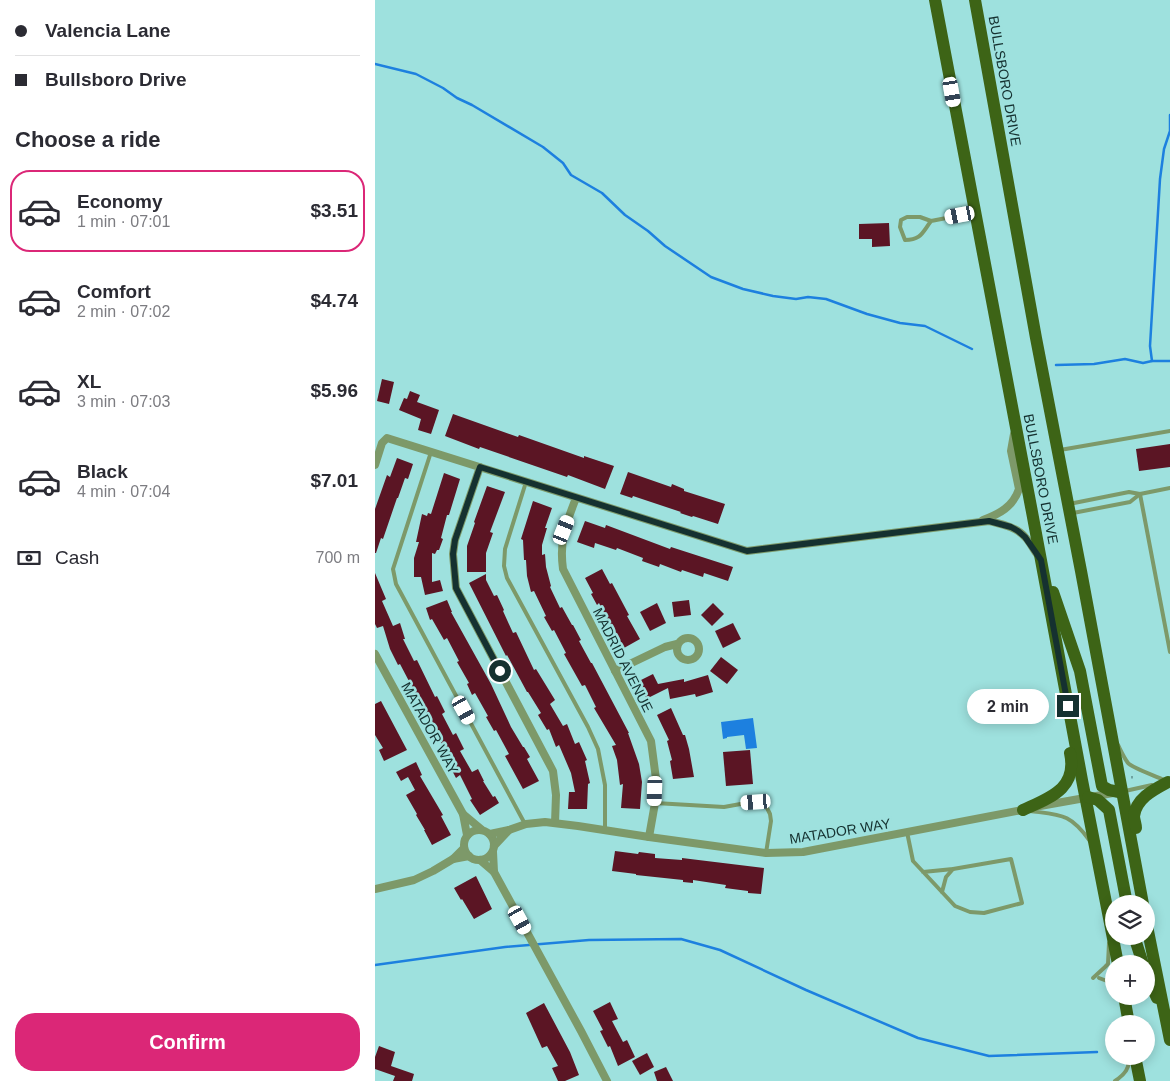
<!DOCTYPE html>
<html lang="en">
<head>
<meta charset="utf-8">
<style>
	body { margin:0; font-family:Arial,sans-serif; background:#f2f2f3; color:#2b2b33; height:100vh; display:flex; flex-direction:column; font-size:19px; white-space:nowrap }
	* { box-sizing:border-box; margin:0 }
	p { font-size:16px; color:#7c7c81 }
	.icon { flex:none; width:28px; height:28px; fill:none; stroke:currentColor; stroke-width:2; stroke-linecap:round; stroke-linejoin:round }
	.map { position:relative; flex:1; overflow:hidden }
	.side { display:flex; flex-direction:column; background:#fff; width:375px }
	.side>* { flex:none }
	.hud { display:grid; align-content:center; height:110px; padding:0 15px; background:#fff }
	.controls { position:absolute; left:730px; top:895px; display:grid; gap:10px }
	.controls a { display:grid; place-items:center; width:50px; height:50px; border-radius:50%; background:#fff; box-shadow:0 2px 12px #0003; font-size:25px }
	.end { position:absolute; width:22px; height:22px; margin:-11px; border:6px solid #153130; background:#fff; box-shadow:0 0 0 2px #fff }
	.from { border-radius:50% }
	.bubble { position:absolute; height:35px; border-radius:18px; background:#fff; box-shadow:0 2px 12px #0003; font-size:16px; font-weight:700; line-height:35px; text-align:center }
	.car { position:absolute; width:15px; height:30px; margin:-15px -8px; border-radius:6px; box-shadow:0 0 4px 1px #0007; background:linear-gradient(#fff 24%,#345 0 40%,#fff 0 76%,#345 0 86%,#fff 0) }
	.hud b { display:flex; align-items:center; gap:18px; height:48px; font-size:19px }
	.hud b+b { border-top:1px solid #e1e1e2 }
	.hud i { width:12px; height:12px; background:#2b2b33 }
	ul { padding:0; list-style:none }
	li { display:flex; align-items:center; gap:15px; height:82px; margin:0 10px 8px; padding:0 5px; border:2px solid transparent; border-radius:20px }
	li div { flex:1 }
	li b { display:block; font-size:19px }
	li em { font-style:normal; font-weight:700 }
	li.current { border-color:#db2777 }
	li>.icon { width:45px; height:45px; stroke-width:1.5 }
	h2 { padding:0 15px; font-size:22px; line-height:60px }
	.pay { display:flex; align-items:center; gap:12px; height:55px; padding:0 15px; font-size:19px }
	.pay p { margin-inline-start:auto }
	.primary-button { display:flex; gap:10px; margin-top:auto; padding:10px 15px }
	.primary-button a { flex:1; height:58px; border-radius:20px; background:#db2777; color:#fff; font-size:20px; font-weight:700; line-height:58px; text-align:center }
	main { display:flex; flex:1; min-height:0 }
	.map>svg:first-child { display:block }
</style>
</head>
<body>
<main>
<section class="side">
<div class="hud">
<b><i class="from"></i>Valencia Lane</b>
<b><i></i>Bullsboro Drive</b>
</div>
<h2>Choose a ride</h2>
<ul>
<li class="current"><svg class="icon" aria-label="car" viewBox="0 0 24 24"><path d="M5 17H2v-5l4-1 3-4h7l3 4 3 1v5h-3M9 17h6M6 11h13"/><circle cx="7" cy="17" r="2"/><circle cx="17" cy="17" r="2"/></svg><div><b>Economy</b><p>1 min · 07:01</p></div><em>$3.51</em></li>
<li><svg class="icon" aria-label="car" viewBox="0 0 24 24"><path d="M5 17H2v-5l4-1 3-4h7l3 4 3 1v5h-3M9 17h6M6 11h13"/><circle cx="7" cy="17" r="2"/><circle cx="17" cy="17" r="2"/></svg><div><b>Comfort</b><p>2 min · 07:02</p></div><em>$4.74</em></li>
<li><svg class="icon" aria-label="car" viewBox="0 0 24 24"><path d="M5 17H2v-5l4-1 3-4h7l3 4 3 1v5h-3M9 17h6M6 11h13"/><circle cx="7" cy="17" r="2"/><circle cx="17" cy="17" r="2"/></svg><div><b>XL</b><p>3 min · 07:03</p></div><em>$5.96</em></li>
<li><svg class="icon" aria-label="car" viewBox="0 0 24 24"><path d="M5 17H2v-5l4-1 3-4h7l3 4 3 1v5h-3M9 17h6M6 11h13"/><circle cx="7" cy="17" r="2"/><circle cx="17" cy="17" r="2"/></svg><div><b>Black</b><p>4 min · 07:04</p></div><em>$7.01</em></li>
</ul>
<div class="pay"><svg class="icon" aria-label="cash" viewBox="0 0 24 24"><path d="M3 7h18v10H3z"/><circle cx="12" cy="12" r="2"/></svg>Cash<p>700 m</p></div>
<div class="primary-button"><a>Confirm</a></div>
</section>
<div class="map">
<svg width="795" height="1081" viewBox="0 0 795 1081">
	<rect width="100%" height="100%" fill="#9ee1de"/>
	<!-- water -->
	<polygon fill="#1d80df" points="378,718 382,748 371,749 369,735 352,737 352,738 348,739 346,722"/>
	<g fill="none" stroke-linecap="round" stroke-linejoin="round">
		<!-- stream -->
		<g stroke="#1d80df" stroke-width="2.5">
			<polyline points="0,64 41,74 68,88 82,98 97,105 168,147 188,163 196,175 227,193 250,215 273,231 290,246 336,277 368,289 398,296 421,299 433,297 451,299 492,314 525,323 550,326 597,349"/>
			<polyline points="777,361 775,346 785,179 789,149 795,131 795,115"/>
			<polyline points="681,365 719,364 750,359 768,363 777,361 795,361"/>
			<polyline points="0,965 130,947 214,940 306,939 345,950 431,990 543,1038 614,1056 722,1052"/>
		</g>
	</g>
	<!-- building -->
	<g fill="#5b1524">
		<polygon points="514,223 515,246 497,247 497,239 484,239 484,224"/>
		<polygon points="7,379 19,382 14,404 2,401"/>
		<polygon points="35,391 45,395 42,402 64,410 56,434 43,430 46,419 24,410 29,398 32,399"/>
		<polygon points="78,414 143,437 144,435 209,458 209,456 239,466 230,489 193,475 192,477 105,447 104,449 70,436"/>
		<polygon points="795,444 795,467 764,471 761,449"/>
		<polygon points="22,458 38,464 33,479 30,478 23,498 22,498 8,539 6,538 1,553 0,553 0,509 12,475 15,477"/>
		<polygon points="253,472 296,487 297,484 309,489 309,491 350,504 343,524 318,516 317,517 305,513 306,512 258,496 257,498 245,494"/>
		<polygon points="69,473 85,479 74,515 72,515 66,538 68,539 64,550 62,550 60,554 57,553 57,582 65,580 68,591 50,595 46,577 39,577 39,558 44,542 41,542 47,514 52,516 53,513 56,514"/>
		<polygon points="112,486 130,492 115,532 118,533 111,553 111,572 92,572 92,546 100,523 99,522"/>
		<polygon points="158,501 177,508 170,528 172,528 167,545 167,555 170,554 171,567 176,586 175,587 185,608 187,607 197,625 198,625 206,640 204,641 216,663 217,663 254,733 253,733 264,764 267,782 265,809 246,808 248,784 245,785 242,760 237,746 241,745 219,708 221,707 210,685 207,686 189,654 191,653 179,630 177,631 169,617 171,616 159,591 156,592 152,576 151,560 149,560 148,540 146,539"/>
		<polygon points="210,521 230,528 231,525 295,549 296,547 358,567 353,581 329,573 328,577 307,570 306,572 285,564 284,567 267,561 268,558 242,548 241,550 220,543 219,548 202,542"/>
		<polygon points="227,569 235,584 237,583 254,615 252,616 265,639 249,648 236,624 235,625 224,603 222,605 216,594 218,593 210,578"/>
		<polygon points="0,573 11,599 7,601 18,626 25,623 30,639 28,639 39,661 42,660 60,697 62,696 70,712 67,714 78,735 81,733 89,749 85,751 97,772 103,769 109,781 108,781 118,797 120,796 124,803 105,815 95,800 97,799 85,775 81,778 72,761 75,760 53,717 51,718 44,705 45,705 36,685 25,664 23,665 15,649 8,626 2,628 0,624"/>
		<polygon points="111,574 111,580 119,596 122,595 129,610 128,611 138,633 141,632 159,670 161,669 180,700 175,704 188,726 192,724 200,744 204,742 212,760 210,761 215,783 213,784 212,809 193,809 194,792 200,792 196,773 184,745 181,747 174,729 172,730 163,715 166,713 153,692 152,692 132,655 131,656 94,583"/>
		<polygon points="72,600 77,612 76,612 116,684 136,727 148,747 149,747 155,757 152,759 164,781 148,789 130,756 134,754 121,730 119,731 111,717 113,716 100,693 97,695 92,684 94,683 82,662 84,661 72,638 69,640 57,619 55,620 51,608"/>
		<polygon points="314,600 316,615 299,617 297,602"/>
		<polygon points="282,603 291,623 275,631 265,612"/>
		<polygon points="338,603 349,614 337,626 326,615"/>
		<polygon points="358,623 366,639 348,648 340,631"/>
		<polygon points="346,657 363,670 352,684 335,671"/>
		<polygon points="278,674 283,684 309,679 309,682 333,675 338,692 321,697 320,694 295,699 293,688 271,699 262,682"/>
		<polygon points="6,701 32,750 9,761 4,750 8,748 0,735 0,704"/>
		<polygon points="296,708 308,735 310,735 314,749 319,777 298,779 295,761 297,760 292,741 294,740 282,715"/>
		<polygon points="375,750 378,784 351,786 348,752"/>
		<polygon points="41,762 47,775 45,776 68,815 66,816 76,835 57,845 49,830 50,830 41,815 42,814 31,795 40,790 33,777 26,781 21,772"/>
		<polygon points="240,851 263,854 264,852 280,854 280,858 307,860 307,858 389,868 386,894 373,893 373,891 350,888 351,885 318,880 318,883 308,882 308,880 261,875 261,874 237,871"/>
		<polygon points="101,876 117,909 99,919 87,899 86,900 79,888"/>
		<polygon points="235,1002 243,1019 237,1021 248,1042 252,1040 260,1057 243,1066 235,1046 233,1047 225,1031 228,1030 218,1011"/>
		<polygon points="169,1003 195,1052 204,1075 190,1081 183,1081 177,1068 183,1066 172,1046 167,1048 151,1013"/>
		<polygon points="4,1046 20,1052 16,1066 39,1074 37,1081 18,1081 20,1076 0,1069 0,1057"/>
		<polygon points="272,1053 279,1067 265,1075 257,1061"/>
		<polygon points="291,1067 298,1081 282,1081 279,1072"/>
	</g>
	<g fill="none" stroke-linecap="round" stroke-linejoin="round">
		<!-- path -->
		<polyline stroke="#6ea3a1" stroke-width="2" stroke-dasharray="2.5 4" stroke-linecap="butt" points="757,776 757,779"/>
		<!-- lane -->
		<g stroke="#7d9969" stroke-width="4">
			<path d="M 556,221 C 547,233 546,240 530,240 L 525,227 L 526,220 L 532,217 L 545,217 L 556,221 L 597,213"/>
			<polyline points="685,450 795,431"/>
			<polyline points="56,452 18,569 21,584 150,824"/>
			<polyline points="151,482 130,549 129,566 132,578 213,727 223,749 230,785 230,830"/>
			<polyline points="765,494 795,652"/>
			<polyline points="694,504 754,492 765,494 795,488"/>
			<polyline points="698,513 755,502 765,494"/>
			<path d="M 743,745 C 746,751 749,758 753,763 C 757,768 781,776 789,780"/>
			<polyline points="750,791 777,785"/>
			<polyline points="280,803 349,807 371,803 381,802 388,804 392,808 395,814 396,821 391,853"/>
			<path d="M 655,811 C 686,815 695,813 715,841"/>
			<polyline points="532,832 538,861 580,906 595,912 609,913 647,903 636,859 578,869 548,872"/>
			<polyline points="567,892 571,877 578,869"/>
			<polyline points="718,978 730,967 733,964 734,943"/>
			<polyline points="724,978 732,981 739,988"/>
			<path d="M 740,1081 C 749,1075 756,1068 753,1056"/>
		</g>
		<!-- street -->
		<g stroke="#7d9969" stroke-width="8">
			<path d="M 0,465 L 7,443 L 12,438 L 372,551 L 614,521 C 626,524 642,527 650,537 C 655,542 658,549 662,554"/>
			<polyline points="105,467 80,540 78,554 81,588 178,771 181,795 180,823"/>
			<path d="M 201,498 C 191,524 184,540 188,569 L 276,741 L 281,779 L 280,803 L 274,837"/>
			<path d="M 608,520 C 624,514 638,507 644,489 L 636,451 L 639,434"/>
			<circle cx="313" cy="649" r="11"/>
			<polyline points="0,654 88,814"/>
			<polyline points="240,671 290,647 302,644"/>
			<polyline points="665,806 738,793"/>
			<circle cx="104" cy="845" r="15"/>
			<polyline points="134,830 151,824 170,822 203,826 274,837 391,853 428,852 652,809"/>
			<polyline points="115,834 134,830 119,846"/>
			<polyline points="92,835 88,814 106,829"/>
			<polyline points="89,848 78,859 94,856"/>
			<polyline points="105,860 119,872 118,852"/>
			<polyline points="119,872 206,1031 232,1081"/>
			<polyline points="0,889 39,880 58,871 78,859"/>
		</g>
		<!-- primary -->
		<g stroke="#3d6416" stroke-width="12">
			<polyline points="560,0 657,512 707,780 743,964"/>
			<polyline points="600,0 661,338 706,571 768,904"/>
			<polyline points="678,592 705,671 727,786 734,790 744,792"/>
			<polyline points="713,797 723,800 734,810 752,904"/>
			<path d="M 648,810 C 674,798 703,789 695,753"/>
			<path d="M 761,828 C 761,824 759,820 759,816 C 761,798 780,789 793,782"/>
			<polyline points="771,921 795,1040"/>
			<polyline points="759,936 768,964"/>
			<polyline points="771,974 782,998"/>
			<polyline points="749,996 754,1024"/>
			<polyline points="760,1056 765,1081"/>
		</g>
	</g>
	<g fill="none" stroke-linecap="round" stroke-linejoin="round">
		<!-- route -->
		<polyline stroke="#153130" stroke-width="6" points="125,671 81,588 78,554 80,540 105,467 372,551 614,521 636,527 643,531 650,537 666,560 693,706"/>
	</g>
	<g text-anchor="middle" stroke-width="5" stroke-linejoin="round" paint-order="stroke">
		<!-- street labels -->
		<g font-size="14" fill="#153130" stroke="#9ee1de">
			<text transform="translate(630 81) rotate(80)" y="5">BULLSBORO DRIVE</text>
			<text transform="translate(666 479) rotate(79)" y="5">BULLSBORO DRIVE</text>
			<text transform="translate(248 660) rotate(63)" y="5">MADRID AVENUE</text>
			<text transform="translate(55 728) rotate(61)" y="5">MATADOR WAY</text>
			<text transform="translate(465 831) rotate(-9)" y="5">MATADOR WAY</text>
		</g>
	</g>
</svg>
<div class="controls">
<a><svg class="icon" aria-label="layers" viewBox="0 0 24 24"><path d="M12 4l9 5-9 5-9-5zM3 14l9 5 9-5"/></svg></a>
<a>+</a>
<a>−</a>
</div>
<i class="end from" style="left:125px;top:671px"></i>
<i class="end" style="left:693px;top:706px"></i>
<div class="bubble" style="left:592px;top:689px;width:82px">2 min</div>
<i class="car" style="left:577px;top:92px;rotate:170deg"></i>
<i class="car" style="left:585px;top:215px;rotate:259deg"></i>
<i class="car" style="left:189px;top:530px;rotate:22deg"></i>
<i class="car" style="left:89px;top:710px;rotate:151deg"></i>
<i class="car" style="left:280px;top:791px;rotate:182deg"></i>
<i class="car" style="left:381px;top:802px;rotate:266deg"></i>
<i class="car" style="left:145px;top:920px;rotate:151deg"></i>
</div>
</main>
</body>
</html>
